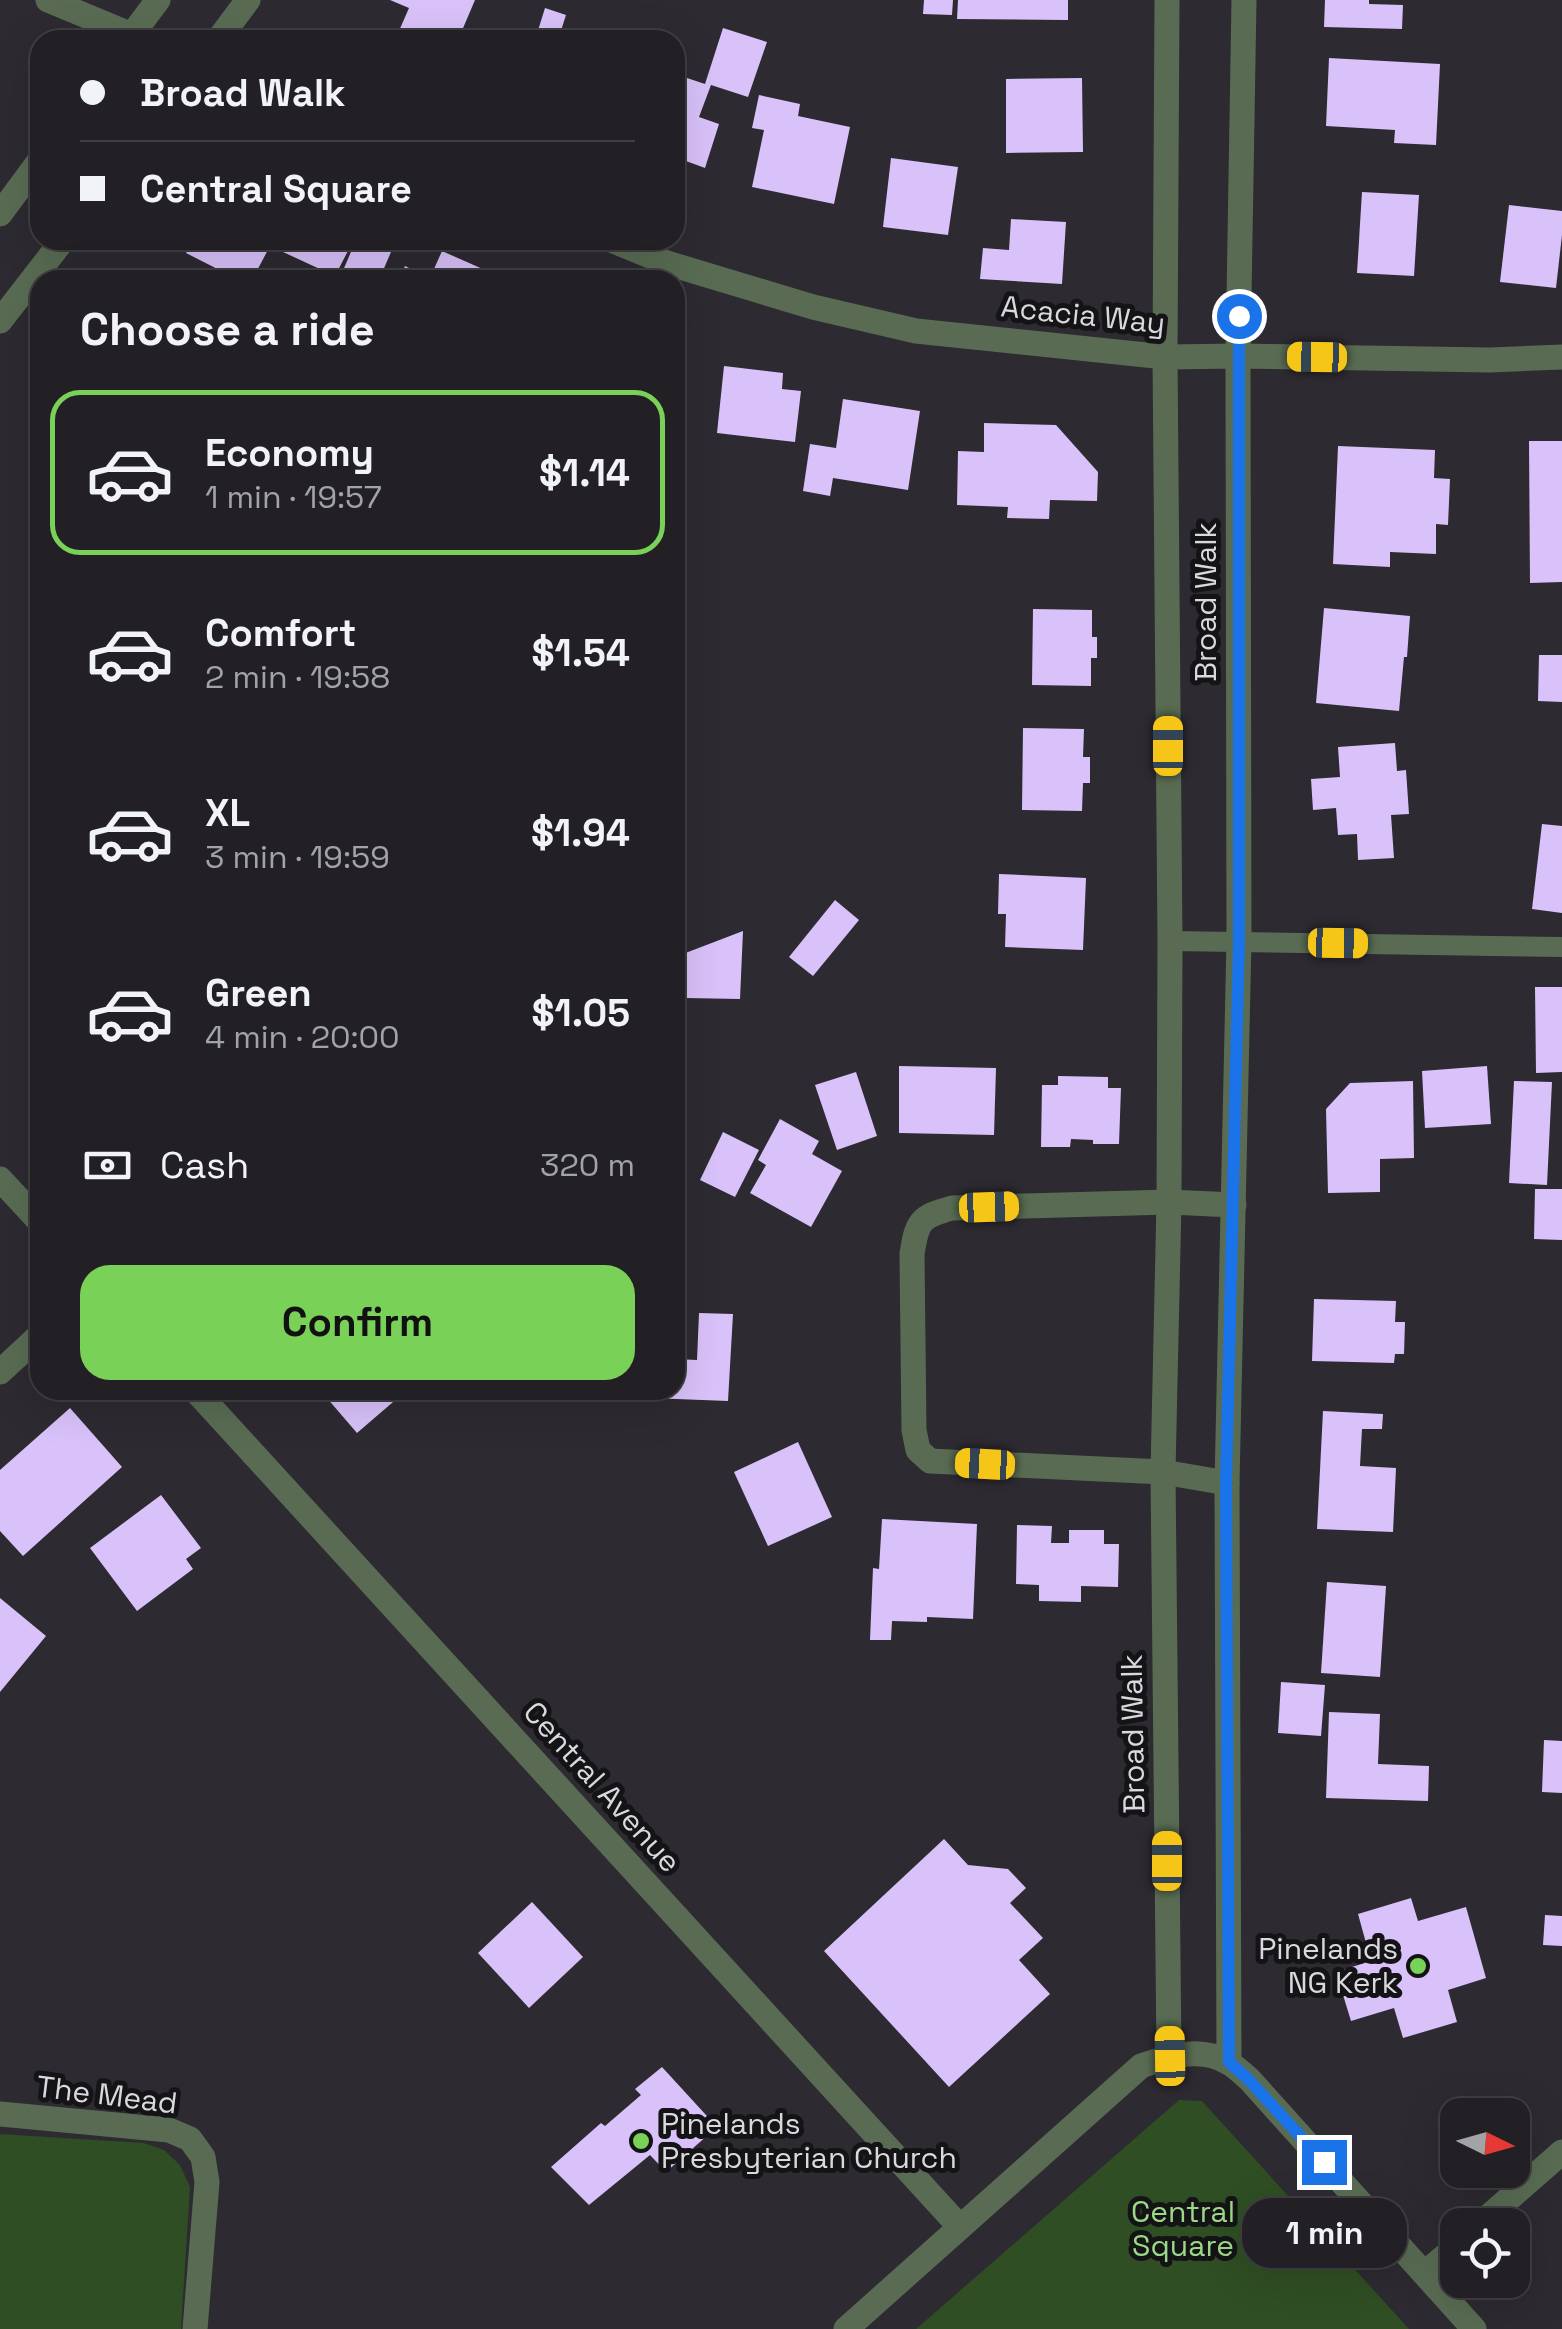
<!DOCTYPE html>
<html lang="en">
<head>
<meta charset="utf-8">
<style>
	body { margin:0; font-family:"Space Grotesk",sans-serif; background:#2e2d32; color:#f1f3f6; height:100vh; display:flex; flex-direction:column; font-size:38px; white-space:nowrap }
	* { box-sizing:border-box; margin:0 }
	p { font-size:32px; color:#a2a3a7 }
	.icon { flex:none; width:55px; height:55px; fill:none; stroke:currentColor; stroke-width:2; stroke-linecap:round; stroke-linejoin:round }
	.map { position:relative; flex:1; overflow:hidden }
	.drawer { position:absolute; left:30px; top:270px; width:655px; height:1130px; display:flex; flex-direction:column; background:#222025; border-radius:30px; box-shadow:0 10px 40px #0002,0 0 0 2px #3f3e42 }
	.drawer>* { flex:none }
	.hud { position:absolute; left:30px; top:30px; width:655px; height:220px; border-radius:30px; box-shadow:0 10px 40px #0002,0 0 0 2px #3f3e42; display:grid; align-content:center; height:220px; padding:0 50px; background:#222025 }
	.needle { width:65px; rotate:95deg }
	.buttons { position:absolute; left:1440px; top:2098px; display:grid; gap:20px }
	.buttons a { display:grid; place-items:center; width:90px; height:90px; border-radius:20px; background:#222025; box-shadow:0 10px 40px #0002,0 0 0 2px #3f3e42; font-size:50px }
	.end { position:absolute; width:45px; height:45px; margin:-22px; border:12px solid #1a73e8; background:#fff; box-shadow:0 0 0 5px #fff }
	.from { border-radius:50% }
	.bubble { position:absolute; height:70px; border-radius:30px; background:#222025; box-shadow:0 10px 40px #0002,0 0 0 2px #3f3e42; font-size:32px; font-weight:700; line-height:70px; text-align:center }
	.car { position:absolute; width:30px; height:60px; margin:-30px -15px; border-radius:12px; box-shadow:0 0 8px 2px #0007; background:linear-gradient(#f5c518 24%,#345 0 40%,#f5c518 0 76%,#345 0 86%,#f5c518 0) }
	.hud b { display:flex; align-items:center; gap:35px; height:95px; font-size:38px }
	.hud b+b { border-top:2px solid #3f3e42 }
	.hud i { width:25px; height:25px; background:#f1f3f6 }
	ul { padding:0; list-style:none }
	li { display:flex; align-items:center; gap:30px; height:165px; margin:0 20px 15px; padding:0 30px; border:5px solid transparent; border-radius:30px }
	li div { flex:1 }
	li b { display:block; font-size:38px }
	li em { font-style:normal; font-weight:700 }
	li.current { border-color:#79d157 }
	li>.icon { width:90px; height:90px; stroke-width:1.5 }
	h2 { padding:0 50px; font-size:45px; line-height:120px }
	.pay { display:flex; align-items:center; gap:25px; height:110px; padding:0 50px; font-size:38px }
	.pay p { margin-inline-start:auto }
	.cta { display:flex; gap:20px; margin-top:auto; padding:20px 50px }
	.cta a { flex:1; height:115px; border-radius:30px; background:#79d157; color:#111; font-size:40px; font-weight:700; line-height:115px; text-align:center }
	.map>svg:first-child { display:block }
</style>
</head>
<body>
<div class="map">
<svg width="1562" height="2329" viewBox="0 0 1562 2329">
	<rect width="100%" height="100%" fill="#2d2a31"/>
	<!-- green -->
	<g fill="#2f4e23">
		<polygon points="1179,2100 1202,2101 1409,2329 916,2329"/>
		<polygon points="0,2134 144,2143 164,2150 180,2165 190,2187 181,2329 0,2329"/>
	</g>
	<!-- building -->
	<g fill="#d9c2f9">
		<polygon points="390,0 475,0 458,40 395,40 409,8"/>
		<polygon points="924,0 953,0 952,15 923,14"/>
		<polygon points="958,0 1068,0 1068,20 957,19"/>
		<polygon points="1325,0 1369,0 1369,4 1403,5 1402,29 1324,27"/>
		<polygon points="545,8 566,15 558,40 535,40"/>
		<polygon points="723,28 767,42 748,97 711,85 699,117 719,124 705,168 675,157 675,74 705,84"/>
		<polygon points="1329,58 1440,64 1436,145 1394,143 1395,130 1326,126"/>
		<polygon points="1082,78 1083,152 1006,153 1006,79"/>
		<polygon points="759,95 800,104 798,116 850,127 834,204 752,187 764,130 752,128"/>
		<polygon points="891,158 958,167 948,235 883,227"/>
		<polygon points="1362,192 1419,195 1414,276 1357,273"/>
		<polygon points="1509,205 1562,211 1562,235 1556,288 1500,282"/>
		<polygon points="1011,219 1066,222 1062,284 980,279 983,248 1009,250"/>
		<polygon points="193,240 338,240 350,247 335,276 270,246 252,280 239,280 186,253"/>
		<polygon points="356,240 383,240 394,245 379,280 339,280"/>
		<polygon points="442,251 485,270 481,280 399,280 405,266 430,278"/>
		<polygon points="724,366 783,373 782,389 801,391 795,442 717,433"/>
		<polygon points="843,399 920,411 908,490 833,478 830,496 803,491 810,444 836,448"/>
		<polygon points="984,423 1056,425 1098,472 1097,501 1050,500 1049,519 1007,518 1008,507 957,505 958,451 984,452"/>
		<polygon points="1529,441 1562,441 1562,582 1530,583"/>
		<polygon points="1338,446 1435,450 1434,478 1450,479 1448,525 1436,524 1436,554 1390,552 1390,567 1333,564"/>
		<polygon points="1324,608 1410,616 1407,657 1404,657 1399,711 1316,703"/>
		<polygon points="1033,609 1092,610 1092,637 1097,637 1097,658 1091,658 1091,686 1032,685"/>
		<polygon points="1539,655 1562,655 1562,702 1538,701"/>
		<polygon points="1023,728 1084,729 1083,757 1090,757 1090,783 1083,783 1082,811 1022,810"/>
		<polygon points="1395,743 1397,771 1406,770 1409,814 1391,815 1394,858 1358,860 1357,834 1338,835 1336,808 1313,810 1311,779 1340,777 1338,747"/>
		<polygon points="1542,824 1562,826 1562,913 1532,909"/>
		<polygon points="999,874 1086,878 1083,950 1005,947 1006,914 998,914"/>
		<polygon points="835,900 859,920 813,976 789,957"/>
		<polygon points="743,931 740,999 686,998 675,969 675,957"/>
		<polygon points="1535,987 1562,987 1562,1072 1536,1073"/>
		<polygon points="899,1066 996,1068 994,1135 899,1133"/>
		<polygon points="1487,1066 1491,1124 1425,1128 1422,1071"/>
		<polygon points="856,1072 877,1136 837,1150 815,1085"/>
		<polygon points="1058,1076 1108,1077 1108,1088 1121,1088 1119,1144 1093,1144 1093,1140 1071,1139 1070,1147 1041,1147 1042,1085 1058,1085"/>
		<polygon points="1413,1081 1414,1158 1380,1159 1380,1192 1328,1193 1326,1109 1350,1083"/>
		<polygon points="1514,1081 1552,1082 1547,1185 1509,1183"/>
		<polygon points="780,1119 819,1141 812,1154 842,1171 811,1227 750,1193 766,1165 758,1160"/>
		<polygon points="723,1132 759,1150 735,1197 700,1180"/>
		<polygon points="1535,1189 1562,1189 1562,1240 1534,1239"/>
		<polygon points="1314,1299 1396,1301 1395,1322 1405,1322 1404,1354 1395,1354 1394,1363 1312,1361"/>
		<polygon points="699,1313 733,1314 728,1401 624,1397 625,1390 675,1390 675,1359 697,1360"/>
		<polygon points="320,1390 407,1390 357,1433"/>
		<polygon points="70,1408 122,1467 23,1556 0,1531 0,1470"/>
		<polygon points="1323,1411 1383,1414 1382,1429 1362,1429 1360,1466 1396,1468 1393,1532 1317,1529"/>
		<polygon points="798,1442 832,1517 768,1546 734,1472"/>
		<polygon points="161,1495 201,1548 186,1559 193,1569 137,1611 90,1548"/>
		<polygon points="882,1519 977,1524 973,1619 927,1617 927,1622 892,1621 891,1640 870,1640 873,1568 879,1569"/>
		<polygon points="1017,1525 1052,1526 1051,1543 1069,1543 1069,1530 1104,1530 1104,1544 1119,1544 1118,1587 1081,1586 1081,1602 1039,1601 1039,1585 1016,1584"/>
		<polygon points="1327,1582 1386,1586 1380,1677 1321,1673"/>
		<polygon points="0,1598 46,1636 0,1692"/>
		<polygon points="1281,1682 1325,1685 1321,1736 1278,1733"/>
		<polygon points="1329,1712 1380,1714 1378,1764 1429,1766 1428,1801 1326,1798"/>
		<polygon points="1544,1740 1562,1741 1562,1793 1542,1792"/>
		<polygon points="944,1839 968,1865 1008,1869 1026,1888 1010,1903 1043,1938 1019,1960 1050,1994 949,2087 824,1951"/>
		<polygon points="1411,1898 1418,1921 1466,1907 1486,1978 1448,1990 1457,2022 1403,2038 1394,2008 1351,2021 1336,1972 1371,1961 1358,1914"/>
		<polygon points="532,1902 583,1957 529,2008 478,1953"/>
		<polygon points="1545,1915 1562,1916 1562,1946 1543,1945"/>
		<polygon points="662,2067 717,2127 666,2172 650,2155 589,2205 551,2167 601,2123 605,2126 641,2095 635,2089"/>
	</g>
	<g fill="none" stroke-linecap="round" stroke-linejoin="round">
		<!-- service -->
		<polyline stroke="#596c53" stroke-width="20" points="1170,941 1562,947"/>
		<!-- minor -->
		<g stroke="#596c53" stroke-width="25">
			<polyline points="48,0 144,40"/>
			<polyline points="1167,0 1165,357 1170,941 1169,1202 1163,1472 1169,2056"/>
			<polyline points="128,40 158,0"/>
			<polyline points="218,40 248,0"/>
			<polyline points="0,214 40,160"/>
			<polyline points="611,240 667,263 813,307 916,331 1165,357 1238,356 1490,360 1562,357"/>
			<polyline points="0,321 63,240"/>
			<polyline points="0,1179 40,1222"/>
			<polyline points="0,1372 40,1335"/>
			<polyline points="195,1390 960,2227"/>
			<path d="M 1227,1483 L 1163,1472 L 930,1461 L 918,1450 L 914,1430 L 912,1254 C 917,1222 919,1217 952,1208 L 1169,1202 L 1234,1205"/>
			<polyline points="1229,2062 1227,1483 1239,941 1238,356 1244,0"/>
			<polyline points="0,2114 169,2130 190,2139 203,2157 207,2182 195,2329"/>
			<polyline points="1479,2225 1562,2152"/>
			<polyline points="1425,2273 1458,2245"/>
		</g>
		<!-- tertiary -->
		<path stroke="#596c53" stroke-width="25" d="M 846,2329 L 1141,2066 C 1170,2056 1201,2046 1229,2063 C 1236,2067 1243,2074 1249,2079 L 1474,2329"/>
	</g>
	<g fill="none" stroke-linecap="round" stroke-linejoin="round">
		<!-- route -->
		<polyline stroke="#1a73e8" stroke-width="12" points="1239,316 1239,941 1226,1483 1229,2062 1248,2079 1324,2162"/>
	</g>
	<!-- markers -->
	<g fill="#79d157" stroke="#141316" stroke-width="4">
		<circle cx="1418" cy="1966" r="10"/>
		<circle cx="641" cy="2141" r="10"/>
	</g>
	<g text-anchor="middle" stroke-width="10" stroke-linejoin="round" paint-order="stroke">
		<!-- street labels -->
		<g font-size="30" fill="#dad8dd" stroke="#141316">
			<text transform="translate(1083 315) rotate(6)" y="10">Acacia Way</text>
			<text transform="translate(1206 602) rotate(-90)" y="10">Broad Walk</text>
			<text transform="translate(1133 1734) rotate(-91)" y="10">Broad Walk</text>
			<text transform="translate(602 1787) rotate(48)" y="10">Central Avenue</text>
			<text transform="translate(107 2095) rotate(7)" y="10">The Mead</text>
		</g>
		<!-- poi labels -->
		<g font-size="30" fill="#dad8dd" stroke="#141316" text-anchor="end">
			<text x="1398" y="1959">Pinelands<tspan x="1398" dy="34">NG Kerk</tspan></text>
			<text x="661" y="2134" text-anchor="start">Pinelands<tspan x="661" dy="34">Presbyterian Church</tspan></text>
		</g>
		<!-- park labels -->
		<g font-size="30" fill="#9cd987" stroke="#141316">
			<text x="1183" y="2222">Central<tspan x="1183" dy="34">Square</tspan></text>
		</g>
	</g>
</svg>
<div class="buttons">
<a><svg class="needle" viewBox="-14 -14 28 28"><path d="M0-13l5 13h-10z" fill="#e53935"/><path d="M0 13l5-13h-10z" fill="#a2a3a7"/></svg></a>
<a><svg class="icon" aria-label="locate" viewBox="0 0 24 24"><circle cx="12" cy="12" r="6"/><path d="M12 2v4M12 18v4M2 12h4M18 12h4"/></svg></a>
</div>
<i class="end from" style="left:1239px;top:316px"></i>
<i class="end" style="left:1324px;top:2162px"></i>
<div class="bubble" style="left:1242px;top:2198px;width:165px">1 min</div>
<i class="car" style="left:1317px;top:357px;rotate:271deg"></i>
<i class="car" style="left:1168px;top:746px;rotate:0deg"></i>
<i class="car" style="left:1338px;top:943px;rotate:91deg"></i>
<i class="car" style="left:989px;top:1207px;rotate:88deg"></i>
<i class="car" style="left:985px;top:1464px;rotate:273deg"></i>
<i class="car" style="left:1167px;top:1861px;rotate:0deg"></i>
<i class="car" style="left:1170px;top:2056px;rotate:359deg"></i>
<div class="hud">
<b><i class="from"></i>Broad Walk</b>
<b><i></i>Central Square</b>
</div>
<section class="drawer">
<h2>Choose a ride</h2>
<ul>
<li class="current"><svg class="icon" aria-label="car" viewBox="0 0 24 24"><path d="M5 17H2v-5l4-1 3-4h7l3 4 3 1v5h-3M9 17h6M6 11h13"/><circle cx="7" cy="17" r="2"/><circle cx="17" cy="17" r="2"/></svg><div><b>Economy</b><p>1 min · 19:57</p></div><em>$1.14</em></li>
<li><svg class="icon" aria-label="car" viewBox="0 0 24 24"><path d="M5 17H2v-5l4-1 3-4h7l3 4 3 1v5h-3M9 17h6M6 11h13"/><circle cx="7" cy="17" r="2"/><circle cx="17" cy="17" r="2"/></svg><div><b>Comfort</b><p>2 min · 19:58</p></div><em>$1.54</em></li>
<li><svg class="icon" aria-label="car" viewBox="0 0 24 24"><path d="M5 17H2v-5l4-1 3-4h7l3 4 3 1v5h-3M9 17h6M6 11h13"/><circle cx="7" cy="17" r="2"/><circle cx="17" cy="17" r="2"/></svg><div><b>XL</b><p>3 min · 19:59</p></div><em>$1.94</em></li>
<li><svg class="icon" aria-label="car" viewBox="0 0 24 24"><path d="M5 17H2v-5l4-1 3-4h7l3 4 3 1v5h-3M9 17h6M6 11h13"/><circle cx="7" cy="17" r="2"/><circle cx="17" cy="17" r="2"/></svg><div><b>Green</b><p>4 min · 20:00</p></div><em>$1.05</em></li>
</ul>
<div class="pay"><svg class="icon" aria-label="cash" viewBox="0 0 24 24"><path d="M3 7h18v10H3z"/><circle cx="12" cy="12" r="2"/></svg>Cash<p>320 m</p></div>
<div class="cta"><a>Confirm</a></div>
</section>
</div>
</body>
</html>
